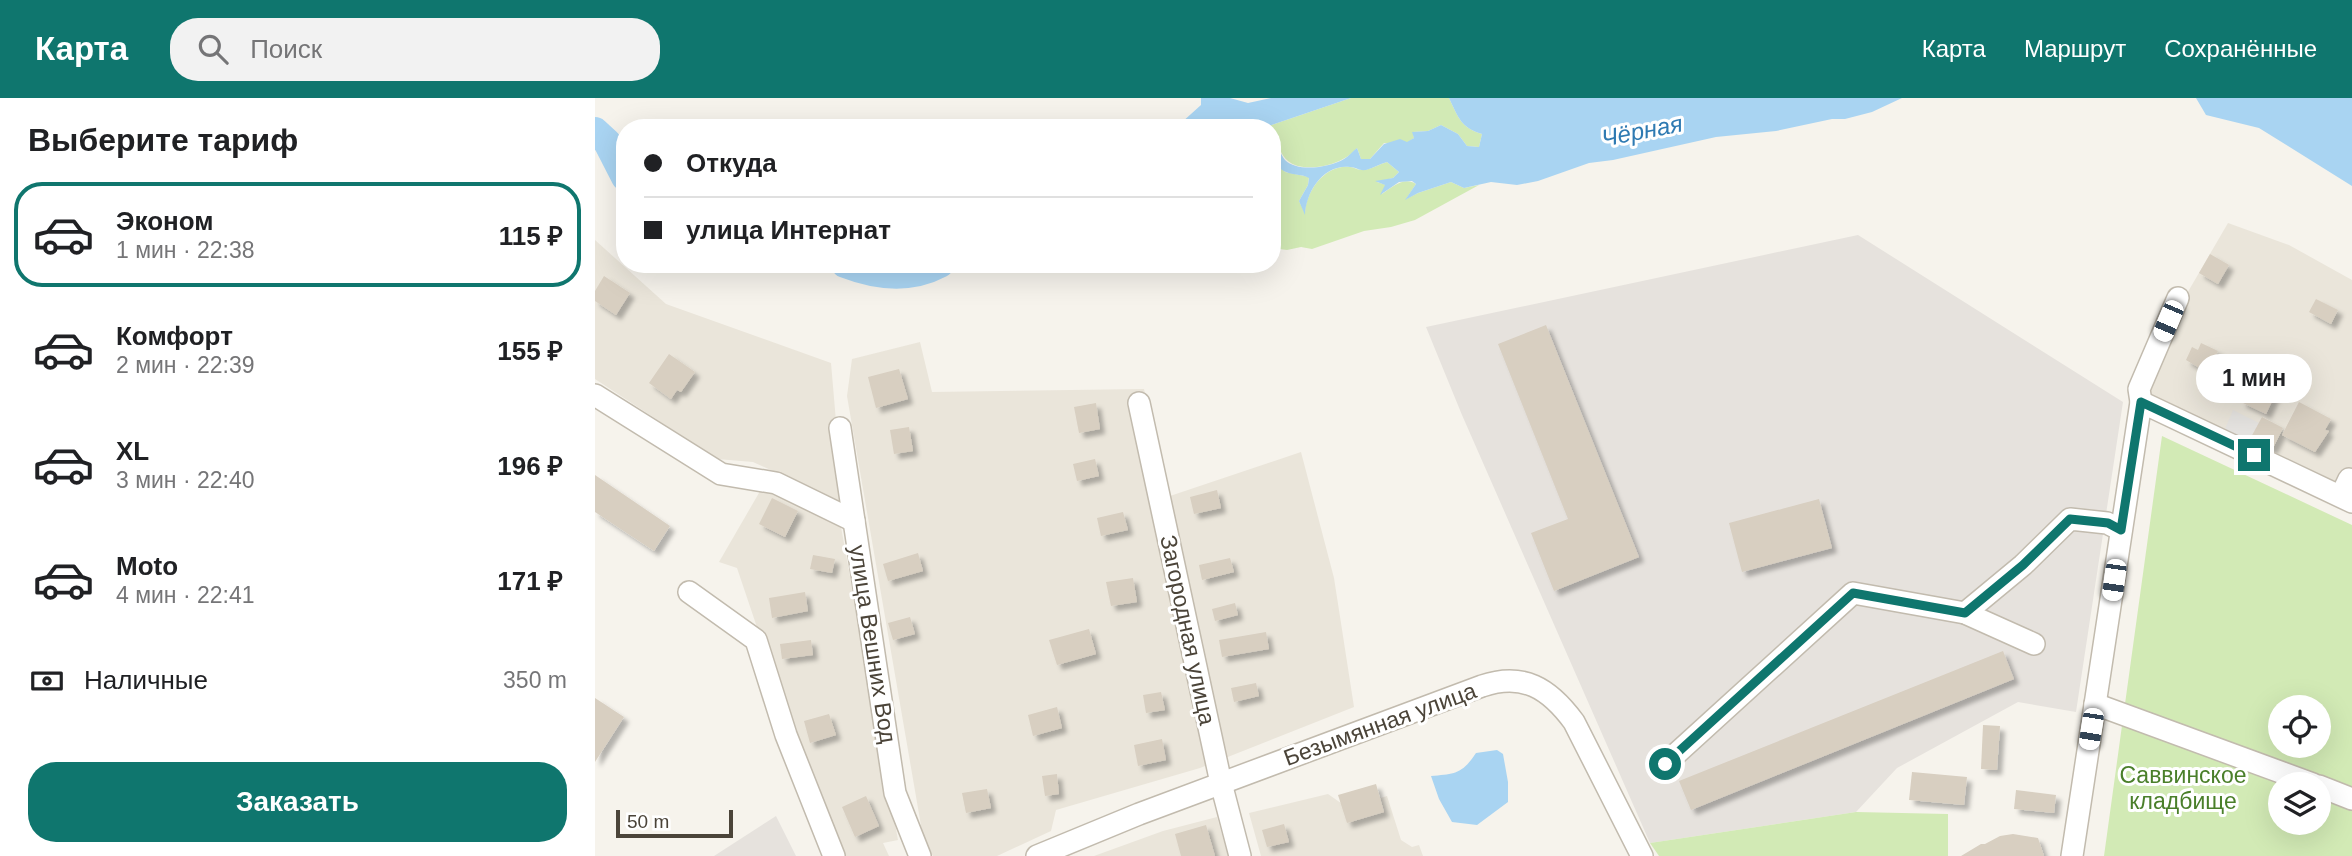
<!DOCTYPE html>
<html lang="ru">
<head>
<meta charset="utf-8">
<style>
	body { margin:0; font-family:Helvetica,sans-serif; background:#f2f2f2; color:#202124; height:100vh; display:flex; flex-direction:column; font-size:26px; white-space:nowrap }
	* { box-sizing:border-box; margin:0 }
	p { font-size:23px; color:#757577 }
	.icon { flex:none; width:38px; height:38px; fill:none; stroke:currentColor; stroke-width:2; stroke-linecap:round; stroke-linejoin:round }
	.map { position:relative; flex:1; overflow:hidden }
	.side { display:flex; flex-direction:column; background:#fff; width:595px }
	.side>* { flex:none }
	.guide { position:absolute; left:21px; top:21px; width:665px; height:154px; border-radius:28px; box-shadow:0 7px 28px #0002; display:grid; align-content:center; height:154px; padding:0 28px; background:#fff }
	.controls { position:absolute; left:1673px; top:597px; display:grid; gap:14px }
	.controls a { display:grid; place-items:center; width:63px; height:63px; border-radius:50%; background:#fff; box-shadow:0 7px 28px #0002; font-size:35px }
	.scale { position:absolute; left:21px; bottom:18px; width:117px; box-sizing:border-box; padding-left:7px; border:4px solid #4b4439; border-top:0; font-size:19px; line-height:24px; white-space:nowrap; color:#4b4439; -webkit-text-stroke:5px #fff; paint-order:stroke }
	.end { position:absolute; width:32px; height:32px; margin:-16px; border:9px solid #0f766e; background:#fff; box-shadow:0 0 0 4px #fff }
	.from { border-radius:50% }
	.bubble { position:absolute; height:49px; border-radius:24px; background:#fff; box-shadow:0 7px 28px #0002; font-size:23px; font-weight:600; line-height:49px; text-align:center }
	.car { position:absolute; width:21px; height:42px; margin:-21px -10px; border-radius:9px; box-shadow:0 0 5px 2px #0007; background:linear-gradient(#fff 24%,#345 0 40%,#fff 0 76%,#345 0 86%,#fff 0) }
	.guide b { display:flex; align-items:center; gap:24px; height:66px; font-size:26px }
	.guide b+b { border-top:2px solid #e0e0e0 }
	.guide i { width:18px; height:18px; background:#202124 }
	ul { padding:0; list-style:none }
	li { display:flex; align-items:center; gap:21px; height:105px; margin:0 14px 10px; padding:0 14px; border:4px solid transparent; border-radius:28px }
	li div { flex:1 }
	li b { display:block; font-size:26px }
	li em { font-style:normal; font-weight:600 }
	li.selected { border-color:#0f766e }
	li>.icon { width:63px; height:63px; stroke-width:1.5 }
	h2 { padding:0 28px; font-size:32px; line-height:84px }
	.pay { display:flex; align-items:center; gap:18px; height:77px; padding:0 28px; font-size:26px }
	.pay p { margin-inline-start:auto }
	.primary-button { display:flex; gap:14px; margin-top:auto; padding:14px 28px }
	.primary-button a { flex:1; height:80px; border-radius:28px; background:#0f766e; color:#fff; font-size:28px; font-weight:600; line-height:80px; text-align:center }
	header { display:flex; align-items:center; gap:42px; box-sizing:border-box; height:98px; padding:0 35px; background:#0f766e; color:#fff }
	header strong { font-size:33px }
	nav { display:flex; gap:38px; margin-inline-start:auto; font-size:24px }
	.search { width:490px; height:63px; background:#f2f2f2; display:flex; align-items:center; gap:18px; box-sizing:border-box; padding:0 24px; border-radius:28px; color:#757577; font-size:26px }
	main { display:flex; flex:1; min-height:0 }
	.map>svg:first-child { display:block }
</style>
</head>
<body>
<header>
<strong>Карта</strong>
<div class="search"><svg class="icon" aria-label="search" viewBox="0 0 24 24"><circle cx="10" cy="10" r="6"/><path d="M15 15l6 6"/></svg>Поиск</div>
<nav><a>Карта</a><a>Маршрут</a><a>Сохранённые</a></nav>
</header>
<main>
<section class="side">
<h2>Выберите тариф</h2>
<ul>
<li class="selected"><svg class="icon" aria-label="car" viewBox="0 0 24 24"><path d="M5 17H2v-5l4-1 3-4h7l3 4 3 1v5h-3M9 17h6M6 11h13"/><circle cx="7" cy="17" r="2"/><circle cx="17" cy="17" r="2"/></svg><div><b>Эконом</b><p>1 мин · 22:38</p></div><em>115 ₽</em></li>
<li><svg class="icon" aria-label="car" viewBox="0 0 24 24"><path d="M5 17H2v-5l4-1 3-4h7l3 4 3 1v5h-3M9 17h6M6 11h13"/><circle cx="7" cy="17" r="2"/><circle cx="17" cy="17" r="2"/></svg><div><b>Комфорт</b><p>2 мин · 22:39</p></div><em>155 ₽</em></li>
<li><svg class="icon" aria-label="car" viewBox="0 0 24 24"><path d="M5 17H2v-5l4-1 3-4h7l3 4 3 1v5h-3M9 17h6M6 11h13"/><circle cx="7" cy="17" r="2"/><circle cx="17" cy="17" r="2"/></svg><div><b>XL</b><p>3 мин · 22:40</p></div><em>196 ₽</em></li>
<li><svg class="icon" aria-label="car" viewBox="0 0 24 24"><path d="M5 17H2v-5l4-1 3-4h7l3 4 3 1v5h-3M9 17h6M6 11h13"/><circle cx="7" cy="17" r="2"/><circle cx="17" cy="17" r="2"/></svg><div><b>Moto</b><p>4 мин · 22:41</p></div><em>171 ₽</em></li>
</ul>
<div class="pay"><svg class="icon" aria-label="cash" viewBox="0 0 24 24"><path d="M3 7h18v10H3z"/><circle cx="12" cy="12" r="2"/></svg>Наличные<p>350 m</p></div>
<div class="primary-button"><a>Заказать</a></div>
</section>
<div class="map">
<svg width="1757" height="758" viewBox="0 0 1757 758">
	<defs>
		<filter id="shadow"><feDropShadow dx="5" dy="5" stdDeviation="2" flood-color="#0004"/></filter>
	</defs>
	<rect width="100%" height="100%" fill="#f6f3ec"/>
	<!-- residential -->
	<g fill="#eae5da">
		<polygon points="1633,125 1694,147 1757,182 1757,391 1549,293 1587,204"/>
		<polygon points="0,142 71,206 236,265 248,405 158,364 122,361 0,281"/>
		<polygon points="325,244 337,294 549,291 575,398 706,354 739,480 759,609 605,670 461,712 456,733 402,758 338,758 329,745 252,298 257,261"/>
		<polygon points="168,388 246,429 303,742 288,745 294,758 250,758 201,645 142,470 124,464"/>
		<polygon points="733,696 753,710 792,698 806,742 817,749 824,747 828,758 666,758 654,715"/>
		<polygon points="622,719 633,758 499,758 568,733"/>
	</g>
	<!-- industrial -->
	<g fill="#e6e2dd">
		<polygon points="1263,137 1528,304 1481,614 1423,604 1302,670 1261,714 1055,745 867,317 831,229"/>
		<polygon points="181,718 201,758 119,758"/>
	</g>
	<!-- green -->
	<g fill="#d2eab5" fill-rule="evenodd">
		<path d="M 756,0 L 854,0 C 863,19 866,30 887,36 L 884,49 L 872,48 L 863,36 L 846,27 L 833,33 L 818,34 L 819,40 L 812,45 L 789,45 L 775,61 L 766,61 L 762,50 C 758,54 753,59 748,61 C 734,69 706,74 693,63 C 686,58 683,46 679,38 L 677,54 L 690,74 L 714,79 L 713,87 L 704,103 L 710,115 C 711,93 730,66 755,69 C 759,69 762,72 766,72 C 774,73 784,66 792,64 L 804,74 L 798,80 L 782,84 L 791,87 L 787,96 C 797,89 809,78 821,86 L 811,101 L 823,95 L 856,84 L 869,90 L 884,87 L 820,122 L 796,129 L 769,133 L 717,151 L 706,149 L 692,152 L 677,150 L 677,30 L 668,30 Z"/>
		<path d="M 1567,338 L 1757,427 L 1757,758 L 1509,758 ZM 1685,609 L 1724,609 L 1724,648 L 1685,648 ZM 1685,686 L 1724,686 L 1724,724 L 1685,724 Z"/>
		<polygon points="1261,714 1353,716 1353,758 1064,758 1055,745"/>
	</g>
	<!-- parking -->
	<polygon fill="#e5e3e0" points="1638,312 1664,325 1654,343 1630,331"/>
	<!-- water -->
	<g fill="#a9d4f2">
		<polygon points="606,0 635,0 653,5 676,0 756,0 668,30 577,30 586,25 606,7"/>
		<path d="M 854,0 L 1307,0 L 1277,14 L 1250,21 L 1237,21 L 1181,33 L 1121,39 L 1018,62 L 994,65 L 943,83 L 922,87 L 896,84 L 869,90 L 856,84 L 823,95 L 810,102 L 821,86 L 817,83 L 804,84 L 785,97 L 790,87 L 780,83 L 798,80 L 804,74 L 792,64 C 785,66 778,70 771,72 C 764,73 761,69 755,69 C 728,66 711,94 710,117 L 704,103 L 713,87 L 714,80 C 707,76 698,77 691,74 C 676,68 678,49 678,37 C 682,44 685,56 690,62 C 703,75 736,69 749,61 C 754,58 758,53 762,50 L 766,61 L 775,61 L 789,46 L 805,41 L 812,44 L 819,40 L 817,34 L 833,33 L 846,27 L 863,36 L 872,48 L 884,49 L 887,36 C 866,30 863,19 854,0 Z"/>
		<polygon points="1601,0 1757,0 1757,88 1664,30 1611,17"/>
		<path d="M 902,652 L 908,656 L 913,684 L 913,704 L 882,727 L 857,724 L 844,701 L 836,678 C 860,676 867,676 881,655 Z"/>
	</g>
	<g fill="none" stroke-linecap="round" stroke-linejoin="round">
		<!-- river -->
		<g stroke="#a9d4f2" stroke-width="28">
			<polyline points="0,33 12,44 30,79"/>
			<path d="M 250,166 C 281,178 315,182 345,166"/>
		</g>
	</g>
	<!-- building -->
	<g fill="#d8cfc1" filter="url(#shadow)">
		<polygon points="1615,156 1634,167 1623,186 1604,175"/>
		<polygon points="9,178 35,195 21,217 0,203 0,193"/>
		<polygon points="1721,201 1743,212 1736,226 1714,214"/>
		<polygon points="951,227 1044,459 959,493 936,435 973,421 903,246"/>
		<polygon points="1606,245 1623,253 1613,275 1591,262 1597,249 1603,252"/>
		<polygon points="74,256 100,274 86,294 82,292 76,301 54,285"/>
		<polygon points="304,271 313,301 281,310 273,279"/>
		<polygon points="1667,274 1686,284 1671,316 1646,304 1658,282 1662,284"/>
		<polygon points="1704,304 1736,321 1730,332 1734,333 1720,354 1687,337"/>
		<polygon points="501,305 505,331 484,335 479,309"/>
		<polygon points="1667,319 1688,330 1677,352 1655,341"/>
		<polygon points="314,329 318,353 299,356 295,332"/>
		<polygon points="500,361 504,378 482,383 478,366"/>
		<polygon points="0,377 75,428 59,453 0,414"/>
		<polygon points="622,392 626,410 599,416 595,399"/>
		<polygon points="177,400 203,413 190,439 164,426"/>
		<polygon points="1224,401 1237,450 1147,474 1134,425"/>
		<polygon points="528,414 533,432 506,438 502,420"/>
		<polygon points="323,455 328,473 293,483 288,466"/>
		<polygon points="218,457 240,461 237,475 215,471"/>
		<polygon points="635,460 639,474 607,482 604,467"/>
		<polygon points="538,480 542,504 516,508 511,484"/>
		<polygon points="210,494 213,513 177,520 174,500"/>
		<polygon points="640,505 643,517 620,523 617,511"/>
		<polygon points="315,519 320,536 298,542 293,525"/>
		<polygon points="494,531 501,556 462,567 454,542"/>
		<polygon points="671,534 674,551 627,559 624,542"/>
		<polygon points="216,542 218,557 187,561 185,546"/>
		<polygon points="1408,553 1419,581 1096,712 1084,683"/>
		<polygon points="661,585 664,598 639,604 636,590"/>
		<polygon points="566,594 570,612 551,615 548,597"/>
		<polygon points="0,600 29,619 0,664"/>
		<polygon points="462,609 467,630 438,638 433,617"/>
		<polygon points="234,616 241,637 215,645 209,623"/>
		<polygon points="1388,627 1405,628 1402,672 1386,671"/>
		<polygon points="567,641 571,662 543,668 539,647"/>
		<polygon points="1317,674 1372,679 1369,707 1314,702"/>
		<polygon points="462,676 464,696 450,698 447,678"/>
		<polygon points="781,686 789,714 752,725 743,697"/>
		<polygon points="392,691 396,710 371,715 367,695"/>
		<polygon points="1421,692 1461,697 1459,715 1419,711"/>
		<polygon points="271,698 284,728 260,739 247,709"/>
		<polygon points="689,726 694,744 672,749 667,732"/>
		<polygon points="611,727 620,758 586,758 580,736"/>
		<polygon points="1418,736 1443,740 1449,758 1366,758 1386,746 1390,746 1405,738"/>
	</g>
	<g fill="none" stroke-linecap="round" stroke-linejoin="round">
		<defs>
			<g id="minor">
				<polyline points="0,297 126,376 181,385 259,423"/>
				<polyline points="1546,304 1544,291 1583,200"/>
				<polyline points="544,305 626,685 645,758"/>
				<polyline points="245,330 300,695 325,758"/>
				<polyline points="1746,398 1754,381 1757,382"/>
				<polyline points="94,494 161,542 191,637 239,758"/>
				<polyline points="1370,515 1428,467 1475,421 1512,425 1526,432"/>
				<polyline points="1500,606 1718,686"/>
				<polyline points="1070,666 1258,495 1370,515 1439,546"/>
				<polyline points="1724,688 1757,701"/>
				<path d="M 442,758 L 544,716 L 887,588 C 928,574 954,590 979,624 L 1047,758"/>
				<polyline points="1477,758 1546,304 1757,404"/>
			</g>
		</defs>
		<!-- minor casing -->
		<use href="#minor" stroke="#c2bbae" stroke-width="24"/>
		<!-- minor -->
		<use href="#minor" stroke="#fff" stroke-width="21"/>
	</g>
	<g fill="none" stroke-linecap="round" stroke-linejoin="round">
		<!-- route -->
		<polyline stroke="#0f766e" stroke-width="9" points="1070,666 1258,495 1370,515 1428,467 1475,421 1513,425 1526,432 1546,304 1659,357"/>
	</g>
	<g text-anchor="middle" stroke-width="6" stroke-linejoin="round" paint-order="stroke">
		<!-- street labels -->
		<g font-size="23" fill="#4b4439" stroke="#fff">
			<text transform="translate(593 532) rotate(78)" y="8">Загородная улица</text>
			<text transform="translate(278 546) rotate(81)" y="8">улица Вешних Вод</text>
			<text transform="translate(785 626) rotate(-20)" y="8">Безымянная улица</text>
		</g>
		<!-- park labels -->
		<g font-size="23" fill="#4a7f2a" stroke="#fff">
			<text x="1588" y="685">Саввинское<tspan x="1588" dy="26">кладбище</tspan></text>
		</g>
		<!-- water labels -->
		<g font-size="24" font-style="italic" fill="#2e7ab2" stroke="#fff">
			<text transform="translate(1047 33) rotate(-11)" y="8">Чёрная</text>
		</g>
	</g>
</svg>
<div class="controls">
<a><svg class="icon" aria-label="locate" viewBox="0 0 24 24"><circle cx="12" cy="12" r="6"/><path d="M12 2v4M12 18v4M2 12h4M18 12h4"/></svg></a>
<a><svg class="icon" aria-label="layers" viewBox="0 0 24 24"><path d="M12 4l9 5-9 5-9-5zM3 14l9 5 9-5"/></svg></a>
</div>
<div class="scale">50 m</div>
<i class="end from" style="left:1070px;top:666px"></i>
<i class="end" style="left:1659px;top:357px"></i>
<div class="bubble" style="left:1601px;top:256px;width:116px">1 мин</div>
<i class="car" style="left:1573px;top:223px;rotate:203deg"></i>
<i class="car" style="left:1519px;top:482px;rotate:188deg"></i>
<i class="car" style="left:1496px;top:631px;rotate:189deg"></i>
<div class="guide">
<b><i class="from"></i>Откуда</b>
<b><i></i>улица Интернат</b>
</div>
</div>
</main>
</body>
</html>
